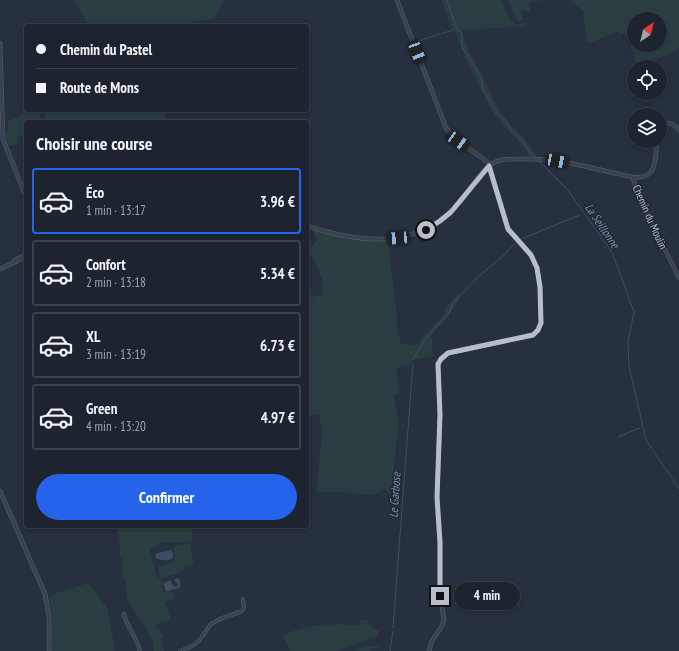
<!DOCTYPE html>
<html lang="fr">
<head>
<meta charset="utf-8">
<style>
	body { margin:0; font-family:"PT Sans Narrow",sans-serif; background:#2a303b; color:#f1f3f6; height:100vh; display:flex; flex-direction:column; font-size:15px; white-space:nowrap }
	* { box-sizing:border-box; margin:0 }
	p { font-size:13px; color:#a0a4aa }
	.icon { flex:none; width:22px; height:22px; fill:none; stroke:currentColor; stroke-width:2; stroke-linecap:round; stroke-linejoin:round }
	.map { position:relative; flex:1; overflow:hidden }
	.side { position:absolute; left:24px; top:120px; width:285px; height:408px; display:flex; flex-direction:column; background:#1d242f; border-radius:4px; box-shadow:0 2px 6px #0003,0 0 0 1px #3b414b }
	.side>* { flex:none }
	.banner { position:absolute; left:24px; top:24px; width:285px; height:88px; border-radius:4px; box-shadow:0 2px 6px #0003,0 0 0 1px #3b414b; display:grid; align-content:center; height:88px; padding:0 12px; background:#1d242f }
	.needle { width:26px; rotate:35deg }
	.controls { position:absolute; left:627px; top:12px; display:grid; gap:8px }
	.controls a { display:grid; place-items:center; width:40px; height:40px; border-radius:50%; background:#1d242f; box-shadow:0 2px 6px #0003,0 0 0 1px #3b414b; font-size:20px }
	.end { position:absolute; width:18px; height:18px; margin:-9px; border:5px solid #b7bdc9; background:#111; box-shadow:0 0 0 2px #111 }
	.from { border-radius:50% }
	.bubble { position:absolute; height:28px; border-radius:14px; background:#1d242f; box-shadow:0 2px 6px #0003,0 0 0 1px #3b414b; font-size:13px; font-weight:800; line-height:28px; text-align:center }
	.car { position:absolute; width:12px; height:24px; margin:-12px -6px; border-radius:5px; box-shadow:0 0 3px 1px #0007; background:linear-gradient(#222 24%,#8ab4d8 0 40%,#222 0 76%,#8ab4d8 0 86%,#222 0) }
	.banner b { display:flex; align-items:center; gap:14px; height:38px; font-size:15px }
	.banner b+b { border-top:1px solid #3b414b }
	.banner i { width:10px; height:10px; background:#f1f3f6 }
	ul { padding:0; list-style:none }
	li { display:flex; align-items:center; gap:12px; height:66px; margin:0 8px 6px; padding:0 4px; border:2px solid #3b414b; border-radius:4px }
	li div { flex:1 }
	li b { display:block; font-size:15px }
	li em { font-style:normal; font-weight:800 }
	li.selected { border-color:#2563eb }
	li>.icon { width:36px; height:36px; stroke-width:1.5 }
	h2 { padding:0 12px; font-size:18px; line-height:48px }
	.primary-button { display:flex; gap:8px; margin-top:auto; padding:8px 12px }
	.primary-button a { flex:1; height:46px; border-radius:24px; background:#2563eb; color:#fff; font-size:16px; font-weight:800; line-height:46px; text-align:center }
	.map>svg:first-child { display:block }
</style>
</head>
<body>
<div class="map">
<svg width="679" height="651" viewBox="0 0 679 651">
	<rect width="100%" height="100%" fill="#27303f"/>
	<!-- green -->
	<g fill="#2a3e41" fill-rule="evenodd">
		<polygon points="73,0 224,0 215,17 211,19 196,21 185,26 90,26"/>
		<path d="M 442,0 L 501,0 L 510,19 L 515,24 L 526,23 L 526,26 L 462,30 C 465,48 473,57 481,72 C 489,89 495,106 507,121 C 512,127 519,132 524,139 C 529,144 532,150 537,155 L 528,157 L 527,151 L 496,117 L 487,101 L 484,97 L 476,78 L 467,62 L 466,57 L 461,48 L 455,31 L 452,30 Z"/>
		<polygon points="508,0 552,0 531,1 529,4 530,11 521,11 522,21 517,21"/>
		<path d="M 570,0 L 679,0 L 679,48 L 667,55 L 638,65 L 626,34 L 619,34 L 617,31 L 588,44 L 583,16 L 585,12 ZM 634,19 L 660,19 L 660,45 L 634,45 Z"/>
		<polygon points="26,108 26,110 29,110 30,113 38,110 41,120 33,122 28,118 26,120 28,122 26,122 26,135 15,137 18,140 17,144 15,145 13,144 12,146 7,145 5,133 8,129 8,121 23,115 22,110"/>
		<polygon points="43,110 165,110 165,122 47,122"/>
		<polygon points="314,231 348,239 388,241 397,319 397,328 401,344 416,345 420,342 421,339 445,314 446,307 457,294 461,296 448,316 431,336 433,344 431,349 434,356 412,360 411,364 396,368 400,391 394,396 399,424 391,489 390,494 384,488 375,495 333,492 317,492 322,430 319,414 307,417 307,293 314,297 323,295 322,278 309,250 317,241"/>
		<polygon points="116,526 192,526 192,542 162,542 150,550 157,579 162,581 163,593 166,592 167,590 175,594 174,598 165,602 171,620 158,623 155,627 164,635 163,637 161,639 164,651 154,651 153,642 146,628 127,600 126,581 123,578 122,566 123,562 120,555 120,542"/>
		<polygon points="190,543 194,565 184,566 184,569 180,573 159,579 158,567 175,562 173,548 175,546"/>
		<polygon points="88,583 108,609 115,651 51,651 52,613 49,603 51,595"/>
		<path d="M 361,620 L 367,620 L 369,625 L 379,631 L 377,637 L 371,638 L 336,651 L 289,651 L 290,650 L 283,635 C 308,624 331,623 358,625 Z"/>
		<polygon points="379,645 380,646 368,651 353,651 363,647"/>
	</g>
	<!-- water -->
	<g fill="#3e4c66">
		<path d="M 172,550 L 173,558 C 168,561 162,561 156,558 L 155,555 L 157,553 Z"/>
		<polygon points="176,578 180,579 180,588 166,591 163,583 171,580 172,585 177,587 178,584 174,581"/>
	</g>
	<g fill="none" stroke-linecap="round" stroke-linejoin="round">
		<!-- stream -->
		<g stroke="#3e4c66" stroke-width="1">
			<polyline points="447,0 457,30 462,33 462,47 481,77 483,89 498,114 505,120 512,132 522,140 530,153 535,157"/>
			<polyline points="415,42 453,30"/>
			<polyline points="539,161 567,189 612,252 634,312 628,341 629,366 646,440 679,489"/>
			<polyline points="521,239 580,215"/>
			<polyline points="413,360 427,336 448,315 453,303 478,277 505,254 515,243"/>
			<polyline points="618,437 640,428"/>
			<polyline points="393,628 413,363"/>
			<polyline points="390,651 393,631"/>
		</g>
		<defs>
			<g id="minor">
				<polyline points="632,177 650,219 679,278"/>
				<path d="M 124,614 C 127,628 137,637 140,651"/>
				<polyline points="180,651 194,645 198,642 211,624 220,619 242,611 244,608 243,599"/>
			</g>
			<g id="tertiary">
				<polyline points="397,0 446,128 454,138 485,160 489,164 508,229 531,255 537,268 540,287 541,323 538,330 533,335 448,353 441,359 438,364 440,415 437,505 440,542 440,596 444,619 442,626 432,641 429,651"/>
				<polyline points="0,43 3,139 26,197"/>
				<path d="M 660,128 C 666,120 673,123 679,130"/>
				<path d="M 307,226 C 363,244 419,250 461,201 C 470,190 482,168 495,162 C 504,158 515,159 525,159 C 532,159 539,159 546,160 C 557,160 568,163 579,165 C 597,169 615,173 632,177 C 658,180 655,160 657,141"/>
				<polyline points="15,260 26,254"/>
				<polyline points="0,269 26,257"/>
				<polyline points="0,491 45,594 49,616 49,651"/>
			</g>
		</defs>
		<!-- minor casing -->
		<use href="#minor" stroke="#59606c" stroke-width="4"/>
		<!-- tertiary casing -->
		<use href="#tertiary" stroke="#59606c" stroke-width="4.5"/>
		<!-- minor -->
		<use href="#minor" stroke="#3b424f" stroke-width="3"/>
		<!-- tertiary -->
		<use href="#tertiary" stroke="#3b424f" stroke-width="3.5"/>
	</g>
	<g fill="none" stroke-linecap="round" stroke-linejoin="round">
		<!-- route -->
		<polyline stroke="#b7bdc9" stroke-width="5" points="426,230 440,221 451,212 489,166 508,229 531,255 537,268 540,287 541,323 538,330 533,335 448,353 441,359 438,364 440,415 437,497 440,542 440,596"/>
	</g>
	<g text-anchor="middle" stroke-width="3" stroke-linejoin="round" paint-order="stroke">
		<!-- street labels -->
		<g font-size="11" fill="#b7bdc9" stroke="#202734">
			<text transform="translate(650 217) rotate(66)" y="4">Chemin du Moulin</text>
		</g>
		<!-- water labels -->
		<g font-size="12" font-style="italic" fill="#8192af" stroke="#202734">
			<text transform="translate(602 226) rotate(56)" y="4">La Seillonne</text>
			<text transform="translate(395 495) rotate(-86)" y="4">Le Garbose</text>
		</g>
	</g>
</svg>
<div class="controls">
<a><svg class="needle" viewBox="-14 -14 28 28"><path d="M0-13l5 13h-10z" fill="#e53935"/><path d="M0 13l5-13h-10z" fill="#a0a4aa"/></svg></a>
<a><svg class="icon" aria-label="locate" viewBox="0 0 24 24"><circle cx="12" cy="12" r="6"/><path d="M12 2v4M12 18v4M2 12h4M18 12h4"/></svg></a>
<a><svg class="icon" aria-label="layers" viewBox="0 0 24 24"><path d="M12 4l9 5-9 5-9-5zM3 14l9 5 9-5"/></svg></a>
</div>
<i class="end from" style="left:426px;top:230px"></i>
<i class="end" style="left:440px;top:596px"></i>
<div class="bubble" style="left:454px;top:582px;width:66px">4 min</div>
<i class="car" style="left:417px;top:52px;rotate:159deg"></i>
<i class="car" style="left:458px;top:141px;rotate:124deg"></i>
<i class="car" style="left:557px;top:161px;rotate:101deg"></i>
<i class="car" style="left:398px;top:238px;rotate:266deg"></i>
<div class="banner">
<b><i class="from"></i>Chemin du Pastel</b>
<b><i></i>Route de Mons</b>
</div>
<section class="side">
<h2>Choisir une course</h2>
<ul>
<li class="selected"><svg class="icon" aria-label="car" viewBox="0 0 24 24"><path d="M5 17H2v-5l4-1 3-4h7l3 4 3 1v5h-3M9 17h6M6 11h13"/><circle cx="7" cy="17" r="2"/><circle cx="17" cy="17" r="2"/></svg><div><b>Éco</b><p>1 min · 13:17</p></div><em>3.96 €</em></li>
<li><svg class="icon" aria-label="car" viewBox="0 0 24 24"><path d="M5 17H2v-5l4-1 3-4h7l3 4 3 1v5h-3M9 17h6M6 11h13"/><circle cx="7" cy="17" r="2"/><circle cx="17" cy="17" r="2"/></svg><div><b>Confort</b><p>2 min · 13:18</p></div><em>5.34 €</em></li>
<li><svg class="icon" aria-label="car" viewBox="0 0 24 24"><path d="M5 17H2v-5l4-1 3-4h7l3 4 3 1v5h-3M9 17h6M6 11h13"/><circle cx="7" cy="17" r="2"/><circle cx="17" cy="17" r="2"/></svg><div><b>XL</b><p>3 min · 13:19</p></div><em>6.73 €</em></li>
<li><svg class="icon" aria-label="car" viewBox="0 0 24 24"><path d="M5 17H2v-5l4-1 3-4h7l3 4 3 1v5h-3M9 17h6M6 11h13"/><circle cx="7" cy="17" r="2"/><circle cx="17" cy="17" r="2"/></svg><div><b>Green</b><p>4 min · 13:20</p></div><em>4.97 €</em></li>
</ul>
<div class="primary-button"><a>Confirmer</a></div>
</section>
</div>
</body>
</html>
